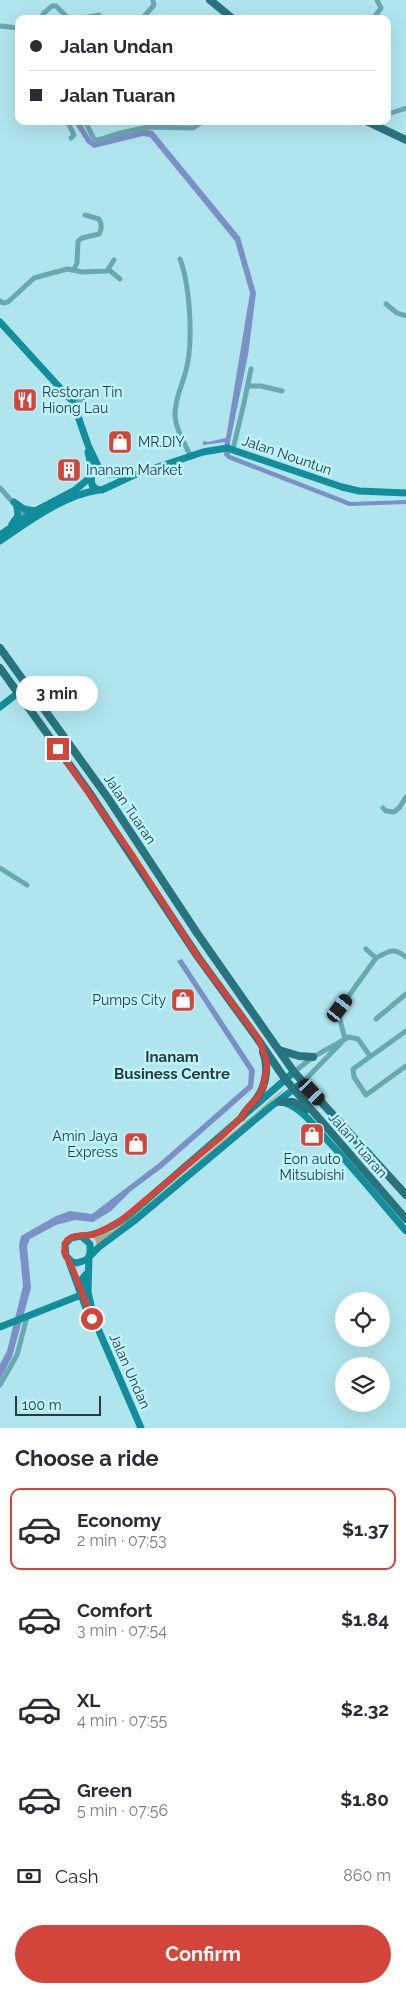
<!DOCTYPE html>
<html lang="en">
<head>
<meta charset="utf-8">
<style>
	body { margin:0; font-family:Raleway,sans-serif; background:#f7f7f7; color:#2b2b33; height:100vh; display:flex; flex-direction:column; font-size:19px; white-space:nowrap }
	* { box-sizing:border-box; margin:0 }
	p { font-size:16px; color:#7c7c81 }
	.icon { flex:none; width:28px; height:28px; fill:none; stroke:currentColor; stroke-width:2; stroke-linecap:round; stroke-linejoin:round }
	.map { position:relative; height:1428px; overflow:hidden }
	.panel { display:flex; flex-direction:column; background:#fff; flex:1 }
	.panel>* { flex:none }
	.banner { position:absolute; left:15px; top:15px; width:376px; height:110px; border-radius:10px; box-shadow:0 5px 20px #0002; display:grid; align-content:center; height:110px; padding:0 15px; background:#fff }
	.fabs { position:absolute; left:335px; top:1292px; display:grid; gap:10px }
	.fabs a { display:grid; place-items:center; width:55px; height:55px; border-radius:50%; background:#fff; box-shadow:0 5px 20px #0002; font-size:25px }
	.scale { position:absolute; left:15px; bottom:12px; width:86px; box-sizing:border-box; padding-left:5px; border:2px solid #273c40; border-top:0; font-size:14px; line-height:18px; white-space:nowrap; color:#273c40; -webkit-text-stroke:4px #bdf3fb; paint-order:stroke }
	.end { position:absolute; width:22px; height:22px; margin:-11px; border:6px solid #d3453b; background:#fff; box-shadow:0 0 0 2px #fff }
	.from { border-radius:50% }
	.bubble { position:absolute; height:35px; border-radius:18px; background:#fff; box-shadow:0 5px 20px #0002; font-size:16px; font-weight:700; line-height:35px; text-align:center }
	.car { position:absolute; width:15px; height:30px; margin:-15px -8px; border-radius:6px; box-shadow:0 0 4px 1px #0007; background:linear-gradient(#222 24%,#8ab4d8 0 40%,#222 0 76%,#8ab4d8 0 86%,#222 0) }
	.banner b { display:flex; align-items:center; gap:18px; height:48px; font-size:19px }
	.banner b+b { border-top:1px solid #e1e1e2 }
	.banner i { width:12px; height:12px; background:#2b2b33 }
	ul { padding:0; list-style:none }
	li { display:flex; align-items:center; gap:15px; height:82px; margin:0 10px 8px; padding:0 5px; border:2px solid transparent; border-radius:10px }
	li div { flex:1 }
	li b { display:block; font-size:19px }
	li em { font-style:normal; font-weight:700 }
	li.current { border-color:#d3453b }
	li>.icon { width:45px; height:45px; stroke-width:1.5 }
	h2 { padding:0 15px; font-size:22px; line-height:60px }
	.pay { display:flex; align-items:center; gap:12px; height:55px; padding:0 15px; font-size:19px }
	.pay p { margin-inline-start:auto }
	.primary-button { display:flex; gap:10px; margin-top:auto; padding:10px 15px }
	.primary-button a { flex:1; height:58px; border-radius:30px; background:#d3453b; color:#fff; font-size:20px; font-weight:700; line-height:58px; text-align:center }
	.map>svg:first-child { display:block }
</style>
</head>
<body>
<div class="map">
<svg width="406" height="1428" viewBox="0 0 406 1428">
	<rect width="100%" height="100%" fill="#b0e5ed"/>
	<!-- green -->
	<polygon fill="#b6a783" points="285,1088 281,1093 127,1223 97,1244 94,1238 112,1231 135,1215"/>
	<!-- water -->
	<g fill="#7b90c7">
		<polygon points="73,121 80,121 92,141 95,142 144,129 153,131 240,237 256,293 248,355 230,442 230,455 351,502 406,500 406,504 349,506 228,459 224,455 225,442 203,445 203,441 208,442 226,438 250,293 235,241 150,137 143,136 94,148 87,143"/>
		<polygon points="182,959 255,1070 253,1088 162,1168 131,1191 111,1211 93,1222 75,1220 56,1225 30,1239 27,1246 31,1288 12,1357 0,1380 0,1364 7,1351 23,1286 19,1245 21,1236 56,1216 70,1211 92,1214 159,1163 248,1085 249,1071 177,961"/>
	</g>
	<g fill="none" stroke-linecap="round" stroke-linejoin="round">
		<!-- street -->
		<g stroke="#6aa8b1" stroke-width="5">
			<polyline points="43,19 43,14 52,6 56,6 69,19"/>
			<polyline points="78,19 99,15 101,19"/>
			<polyline points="142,19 154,5 153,0"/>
			<polyline points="373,19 381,8 377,0"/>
			<polyline points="0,26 19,28"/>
			<polyline points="388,114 406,108"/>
			<polyline points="67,121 74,135 71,138"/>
			<polyline points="85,121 94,139 98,140 121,133 148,127 193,128 204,121"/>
			<path d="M 180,259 C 190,285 193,339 187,366 C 184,382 175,397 175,414 C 175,428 185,444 191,457"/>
			<path d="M 74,269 L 77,263 L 78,241 L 82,238 L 99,234 C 102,229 102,224 99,219 L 85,215"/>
			<polyline points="109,270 120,279"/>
			<polyline points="0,301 3,303 8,302 34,278 67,269 83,272 107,271 114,260"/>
			<polyline points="386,304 397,313 406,316"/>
			<polyline points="248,386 261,386 282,391"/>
			<polyline points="73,402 81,400 91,392"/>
			<polyline points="233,449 244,403 251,369"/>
			<polyline points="0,488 26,517"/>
			<polyline points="383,808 386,811 394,812 399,808 406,797"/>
			<polyline points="0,868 27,885"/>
			<path d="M 376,958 C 389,951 393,947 406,957"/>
			<polyline points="376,1019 406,994"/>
			<polyline points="406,1031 353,1069 354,1077 366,1095 406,1066"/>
			<polyline points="345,1039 339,1016 340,1008 376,958 366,949"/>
			<polyline points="294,1072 313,1057 349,1037 358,1039 370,1056"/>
			<polyline points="303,1082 341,1043"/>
			<polyline points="0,1385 17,1355 27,1317"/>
		</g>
		<!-- secondary -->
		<g stroke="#118d9c" stroke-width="7">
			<polyline points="0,322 73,402 88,445 98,466 103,471"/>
			<polyline points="88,452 93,474"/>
			<polyline points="100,471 108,474 132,474"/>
			<polyline points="91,476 92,485 96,489 102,490 134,475 203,452 227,448 342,487 359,491 406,493"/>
			<polyline points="14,502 24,509 35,511"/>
			<polyline points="12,524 18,516 17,507"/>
			<polyline points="0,535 35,511 75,490 92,476"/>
			<path d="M 0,541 C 27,522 66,494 99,490"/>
			<polyline points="0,707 18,693"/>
			<path d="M 285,1103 C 303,1109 316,1128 328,1141 C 355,1170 380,1201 406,1231"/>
			<path d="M 81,1236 C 99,1235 113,1226 128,1216 L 294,1072"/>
			<polyline points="90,1254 90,1244 81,1236 71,1238 65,1244 66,1256 72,1262 77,1263 86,1260 99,1247 134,1221 269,1108 303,1082"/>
			<polyline points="89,1256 88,1292 93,1314"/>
			<polyline points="68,1259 87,1311 96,1324 141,1428"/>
			<polyline points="83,1292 82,1279 88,1272"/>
			<polyline points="0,1327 81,1295"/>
		</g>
		<!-- primary -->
		<g stroke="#28747e" stroke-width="8">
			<polyline points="210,0 233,19"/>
			<polyline points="366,121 406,140"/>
			<polyline points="0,648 108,798 197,933 294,1072 406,1195"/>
			<polyline points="0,668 89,792 198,957 257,1038 285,1079 406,1219"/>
			<polyline points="279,1050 299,1056 313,1057"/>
			<polyline points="280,1102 293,1102 307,1109"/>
			<path d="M 242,1117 C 246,1109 252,1105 257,1098 C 266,1086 269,1066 263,1052"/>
		</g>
	</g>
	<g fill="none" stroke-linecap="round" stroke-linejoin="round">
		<!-- route -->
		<polyline stroke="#d3453b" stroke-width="6" points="58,749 133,856 198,957 258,1038 266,1059 267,1066 263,1087 258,1097 245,1111 242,1117 220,1138 119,1222 93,1235 75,1236 67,1240 65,1244 64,1252 72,1267 92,1319"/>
	</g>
	<!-- icons -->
	<defs>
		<symbol id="restaurant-square" viewBox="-11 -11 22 22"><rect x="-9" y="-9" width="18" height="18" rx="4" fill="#d3453b" stroke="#bdf3fb"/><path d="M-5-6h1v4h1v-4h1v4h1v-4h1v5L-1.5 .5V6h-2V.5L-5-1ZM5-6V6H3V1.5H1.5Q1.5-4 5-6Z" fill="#fff"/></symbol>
		<symbol id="shop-square" viewBox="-11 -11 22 22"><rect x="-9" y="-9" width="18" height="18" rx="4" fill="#d3453b" stroke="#bdf3fb"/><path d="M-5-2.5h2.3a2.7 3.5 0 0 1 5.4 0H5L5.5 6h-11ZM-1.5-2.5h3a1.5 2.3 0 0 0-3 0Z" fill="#fff"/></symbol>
		<symbol id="building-square" viewBox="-11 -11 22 22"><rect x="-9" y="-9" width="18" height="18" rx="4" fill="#d3453b" stroke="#bdf3fb"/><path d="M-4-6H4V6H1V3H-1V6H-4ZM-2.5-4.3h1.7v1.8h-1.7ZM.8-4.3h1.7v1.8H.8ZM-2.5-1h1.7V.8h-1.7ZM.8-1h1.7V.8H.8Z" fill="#fff"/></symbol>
	</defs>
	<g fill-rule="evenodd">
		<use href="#restaurant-square" x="11" y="386" width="28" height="28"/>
		<use href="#shop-square" x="106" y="428" width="28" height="28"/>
		<use href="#building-square" x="55" y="456" width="28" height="28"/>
		<use href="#shop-square" x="169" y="986" width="28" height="28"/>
		<use href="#shop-square" x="298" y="1121" width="28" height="28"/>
		<use href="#shop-square" x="122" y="1130" width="28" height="28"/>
	</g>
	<g text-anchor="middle" stroke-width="5" stroke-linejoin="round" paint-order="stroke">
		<!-- poi labels -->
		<g font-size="14" fill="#273c40" stroke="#bdf3fb" text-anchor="start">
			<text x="42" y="397">Restoran Tin<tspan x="42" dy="16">Hiong Lau</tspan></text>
			<text x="138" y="447">MR.DIY</text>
			<text x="86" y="475">Inanam Market</text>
			<text x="166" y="1005" text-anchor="end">Pumps City</text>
			<text x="118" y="1141" text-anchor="end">Amin Jaya<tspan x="118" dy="16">Express</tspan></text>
			<text x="312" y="1164" text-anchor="middle">Eon auto<tspan x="312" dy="16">Mitsubishi</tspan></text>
		</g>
		<!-- street labels -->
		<g font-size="14" fill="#273c40" stroke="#bdf3fb">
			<text transform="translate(287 455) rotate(19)" y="5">Jalan Nountun</text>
			<text transform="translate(130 809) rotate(56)" y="5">Jalan Tuaran</text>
			<text transform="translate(358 1145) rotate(49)" y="5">Jalan Tuaran</text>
			<text transform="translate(130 1371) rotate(66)" y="5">Jalan Undan</text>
		</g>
		<!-- neighbourhood labels -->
		<g font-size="15" font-weight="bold" fill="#273c40" stroke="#bdf3fb">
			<text x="172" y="1062">Inanam<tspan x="172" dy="17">Business Centre</tspan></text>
		</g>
	</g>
</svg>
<div class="fabs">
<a><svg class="icon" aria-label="locate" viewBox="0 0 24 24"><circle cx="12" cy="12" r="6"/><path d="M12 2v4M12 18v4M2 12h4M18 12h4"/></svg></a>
<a><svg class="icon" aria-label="layers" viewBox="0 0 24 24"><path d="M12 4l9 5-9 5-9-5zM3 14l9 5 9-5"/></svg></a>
</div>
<div class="scale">100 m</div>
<i class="end from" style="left:92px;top:1319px"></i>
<i class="end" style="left:58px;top:749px"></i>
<div class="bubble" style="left:16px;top:676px;width:82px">3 min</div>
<i class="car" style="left:340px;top:1008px;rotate:37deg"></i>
<i class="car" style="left:312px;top:1092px;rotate:137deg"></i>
<div class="banner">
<b><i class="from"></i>Jalan Undan</b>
<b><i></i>Jalan Tuaran</b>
</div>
</div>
<section class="panel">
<h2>Choose a ride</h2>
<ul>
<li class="current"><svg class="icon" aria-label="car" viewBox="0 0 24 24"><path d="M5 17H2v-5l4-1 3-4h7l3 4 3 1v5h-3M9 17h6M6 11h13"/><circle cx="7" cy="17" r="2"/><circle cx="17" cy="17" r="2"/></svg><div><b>Economy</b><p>2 min · 07:53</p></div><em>$1.37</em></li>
<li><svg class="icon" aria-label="car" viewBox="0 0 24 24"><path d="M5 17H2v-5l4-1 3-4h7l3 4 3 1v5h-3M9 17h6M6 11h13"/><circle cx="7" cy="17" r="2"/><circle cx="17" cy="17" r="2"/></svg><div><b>Comfort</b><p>3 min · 07:54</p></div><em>$1.84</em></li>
<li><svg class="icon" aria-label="car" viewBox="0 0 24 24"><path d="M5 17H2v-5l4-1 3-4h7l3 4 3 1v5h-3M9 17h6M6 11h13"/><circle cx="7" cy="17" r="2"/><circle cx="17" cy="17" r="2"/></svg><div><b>XL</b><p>4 min · 07:55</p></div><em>$2.32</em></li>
<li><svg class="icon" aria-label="car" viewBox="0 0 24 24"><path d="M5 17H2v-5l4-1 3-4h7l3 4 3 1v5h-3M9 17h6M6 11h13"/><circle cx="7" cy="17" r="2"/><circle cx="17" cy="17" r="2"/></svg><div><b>Green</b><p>5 min · 07:56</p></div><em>$1.80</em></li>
</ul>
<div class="pay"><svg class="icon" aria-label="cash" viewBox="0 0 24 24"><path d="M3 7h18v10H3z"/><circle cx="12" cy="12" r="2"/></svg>Cash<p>860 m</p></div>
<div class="primary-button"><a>Confirm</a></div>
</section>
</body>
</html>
